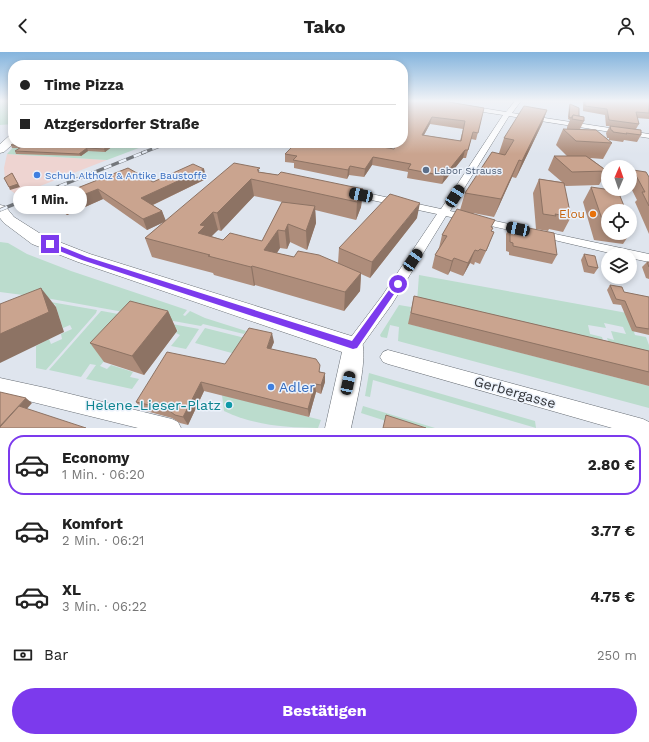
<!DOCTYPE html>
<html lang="de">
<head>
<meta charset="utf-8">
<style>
	body { margin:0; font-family:"Work Sans",sans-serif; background:#f6f6f6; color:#222; height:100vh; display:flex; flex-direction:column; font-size:15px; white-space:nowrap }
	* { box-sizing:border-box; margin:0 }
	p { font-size:13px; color:#767676 }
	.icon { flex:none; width:22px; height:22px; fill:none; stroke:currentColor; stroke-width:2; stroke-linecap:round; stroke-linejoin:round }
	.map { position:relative; height:376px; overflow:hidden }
	.details { display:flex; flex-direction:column; background:#fff; flex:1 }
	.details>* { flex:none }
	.banner { position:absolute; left:8px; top:8px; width:400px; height:88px; border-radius:16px; box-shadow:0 2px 6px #0003; display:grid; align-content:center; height:88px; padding:0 12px; background:#fff }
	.needle { width:26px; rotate:2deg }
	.buttons { position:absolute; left:601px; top:108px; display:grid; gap:8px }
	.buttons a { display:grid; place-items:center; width:36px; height:36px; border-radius:50%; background:#fff; box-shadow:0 2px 6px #0003; font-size:20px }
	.end { position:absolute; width:18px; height:18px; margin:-9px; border:5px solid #7c3aed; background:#fff; box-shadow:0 0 0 2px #fff }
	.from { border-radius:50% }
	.bubble { position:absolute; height:28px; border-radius:14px; background:#fff; box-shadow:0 2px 6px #0003; font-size:13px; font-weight:700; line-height:28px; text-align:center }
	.car { position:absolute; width:12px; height:24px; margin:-12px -6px; border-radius:5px; box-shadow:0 0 3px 1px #0007; background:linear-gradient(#222 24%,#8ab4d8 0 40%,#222 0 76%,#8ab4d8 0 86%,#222 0) }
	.banner b { display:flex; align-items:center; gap:14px; height:38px; font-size:15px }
	.banner b+b { border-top:1px solid #e0e0e0 }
	.banner i { width:10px; height:10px; background:#222 }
	ul { padding:7px 0 0; list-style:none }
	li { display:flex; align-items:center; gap:12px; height:60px; margin:0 8px 6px; padding:0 4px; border:2px solid transparent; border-radius:16px }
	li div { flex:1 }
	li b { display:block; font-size:15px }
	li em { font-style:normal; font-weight:700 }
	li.current { border-color:#7c3aed }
	li>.icon { width:36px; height:36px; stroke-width:1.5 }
	.pay { display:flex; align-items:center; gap:10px; height:44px; padding:0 12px; font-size:15px }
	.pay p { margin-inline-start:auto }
	.action { display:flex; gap:8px; margin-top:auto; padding:8px 12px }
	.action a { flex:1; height:46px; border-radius:24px; background:#7c3aed; color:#fff; font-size:16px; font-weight:700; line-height:46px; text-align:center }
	header { display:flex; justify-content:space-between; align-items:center; height:52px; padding:0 12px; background:#fff; font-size:18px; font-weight:700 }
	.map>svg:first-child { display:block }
</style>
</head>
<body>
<header><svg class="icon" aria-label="back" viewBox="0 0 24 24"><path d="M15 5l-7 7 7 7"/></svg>Tako<svg class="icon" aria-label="person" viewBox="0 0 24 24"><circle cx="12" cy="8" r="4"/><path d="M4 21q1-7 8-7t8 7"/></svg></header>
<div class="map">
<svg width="649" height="376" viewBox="0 0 649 376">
	<rect width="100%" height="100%" fill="#dfe5ee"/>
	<!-- commercial -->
	<polygon fill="#eed4d1" points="7,102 107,108 17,143 10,138 5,128 4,116"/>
	<!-- green -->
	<g fill="#bbdccd">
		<polygon points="0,49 13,49 13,72 0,73"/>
		<polygon points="17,91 152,91 107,108 7,102"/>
		<polygon points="0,190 8,191 27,202 71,219 187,258 183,263 185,264 190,259 205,266 246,279 244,282 203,272 201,274 46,246 0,240"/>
		<polygon points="419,223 649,265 634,280 635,283 646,285 649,293 649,308 612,300 607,286 614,288 611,279 626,282 623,275 604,271 606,276 588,273 590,282 602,285 606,298 417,250"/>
		<polygon points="39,248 97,258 96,261 46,318 36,316 36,294 49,287 51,292 62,287 61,282 72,277 70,273 63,276 55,252 44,256"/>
		<polygon points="399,253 411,255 409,272 649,334 649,356 398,289 399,275 390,273 387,286 381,285 380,283"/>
		<polygon points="101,259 102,259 199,277 186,297 171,294 180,283 176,281 178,278 139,267 100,314 107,317 111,313 133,320 130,325 139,327 132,337 86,327 96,313 90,312 81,325 49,318"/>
		<polygon points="205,276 249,287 239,303 195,291"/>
		<polygon points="369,321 535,369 536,376 373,328 370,345 365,344"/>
		<path d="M 222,343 L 321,368 L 318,376 C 286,376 253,373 224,359 Z"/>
		<polygon points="363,354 435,376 408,376 361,361"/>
	</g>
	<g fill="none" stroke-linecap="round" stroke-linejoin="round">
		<defs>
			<g id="street">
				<polygon points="515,49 521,49 512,61 649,82 649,86 509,64 450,159 527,176 528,178 527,180 523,181 446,164 392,252 358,299 353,300 348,299 346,294 348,289 382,244 437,162 348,143 343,140 348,137 441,157 503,63 470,58 467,56 470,54 506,60"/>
				<polygon points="541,179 649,202 649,210 630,206 630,203 618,203 537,184 536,182"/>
				<polygon points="388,298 643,367 649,370 649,376 612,376 388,312 383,310 380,305 383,300"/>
				<polygon points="0,326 46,336 172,367 178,370 181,376 138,376 0,342"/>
			</g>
			<g id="secondary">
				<polygon points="13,83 14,91 4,100 0,101 0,92 9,84"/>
				<path d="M 0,153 L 5,154 L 14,165 L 44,184 L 90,202 L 361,287 C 369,304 355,356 351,376 L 325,376 L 342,300 L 78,210 L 32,192 L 4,171 L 0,166 Z"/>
			</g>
		</defs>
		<!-- street casing -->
		<use href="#street" stroke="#686e75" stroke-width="1"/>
		<!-- secondary casing -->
		<use href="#secondary" stroke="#686e75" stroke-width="1"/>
		<!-- street -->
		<use href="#street" fill="#fff" fill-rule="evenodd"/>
		<!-- secondary -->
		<use href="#secondary" fill="#fff" fill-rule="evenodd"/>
		<defs>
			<polyline id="rail-far1" points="142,101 168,91"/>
			<polyline id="rail" points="0,158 145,100"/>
		</defs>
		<!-- rail-far1 casing -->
		<use href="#rail-far1" stroke="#73777c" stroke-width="3"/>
		<!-- rail casing -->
		<use href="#rail" stroke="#73777c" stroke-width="3.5"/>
		<!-- rail-far1 -->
		<use href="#rail-far1" stroke="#ecf2fb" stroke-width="2" stroke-dasharray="5.5" stroke-linecap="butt"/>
		<!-- rail -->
		<use href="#rail" stroke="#ecf2fb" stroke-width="2.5" stroke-dasharray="8" stroke-linecap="butt"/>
	</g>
	<!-- wall -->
	<g fill="#ae8d7b" fill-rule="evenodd">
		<path d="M 403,49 L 484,56 L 476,88 L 471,87 L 466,106 L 463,106 L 442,132 L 407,126 L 408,120 L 372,113 L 364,125 L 349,123 L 347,127 L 294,116 L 294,111 L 285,110 L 285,102 L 314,95 L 394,97 L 403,91 ZM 430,72 L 463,77 L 460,89 L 424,83 Z"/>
		<polygon points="583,49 649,49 649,67 637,66 639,72 636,77 641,83 637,90 624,88 623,90 609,88 609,86 607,86 606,81 610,74 606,74 605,63 583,59"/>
		<polygon points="570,52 584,69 580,77 612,91 603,107 590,106 607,119 599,133 566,134 564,133 571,165 563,180 549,177 548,179 536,177 533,141 539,127 562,130 548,118 554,104 567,104 556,93 563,77 567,77 567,75 570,68 568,67 569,54"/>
		<polygon points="547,58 542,72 516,126 512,125 494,165 473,161 492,176 489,193 480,212 475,210 474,213 470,211 463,224 450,219 448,223 432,216 435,203 439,196 442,183 460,158 465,141 499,101 504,86"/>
		<polygon points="15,91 117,91 105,100 88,99 81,104 16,102 15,99 19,96 12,96 11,93"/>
		<path d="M 128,116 L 153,130 L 204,117 L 206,127 L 153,153 L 162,159 L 165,169 L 260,120 L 363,137 L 361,155 L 356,168 L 315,158 L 316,171 L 307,198 L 290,190 L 287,197 L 280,196 L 277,201 L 294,205 L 338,211 L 339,196 L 417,166 L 370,226 L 361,222 L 360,239 L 344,259 L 255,233 L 254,234 L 214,223 L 213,221 L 152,205 L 145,186 L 164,170 L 147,178 L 103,147 L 67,163 L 58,156 L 52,146 ZM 254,144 L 282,150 L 262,189 L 223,188 L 211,184 L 218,178 L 221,179 Z"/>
		<polygon points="633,118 649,125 649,182 635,150 637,148 630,134 630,123"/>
		<polygon points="591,135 608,159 608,181 630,181 630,169 633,177 623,192 594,188 583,150"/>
		<polygon points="513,173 557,203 552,212 509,203 509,200 506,199 506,182 510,174 512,174"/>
		<polygon points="584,202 598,216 594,222 584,220 581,208"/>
		<polygon points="647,210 649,210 649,227 646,226 642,215"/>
		<polygon points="610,233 624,240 649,245 649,283 632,279 621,253 613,252 607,238"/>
		<polygon points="414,244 649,299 649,334 408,272"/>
		<polygon points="168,259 177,279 144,323 104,310 90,291"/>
		<polygon points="274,290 271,297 321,320 325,330 321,342 316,340 309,365 204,339 188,373 180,371 172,366 142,358 136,350 225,312"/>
	</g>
	<!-- shaded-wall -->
	<g fill="#8d7364">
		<polygon points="547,58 542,72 516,126 522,109"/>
		<polygon points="432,65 430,72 420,90 422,83"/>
		<polygon points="113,91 117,91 105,100 104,97"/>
		<polygon points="87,96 88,99 81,104 79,102"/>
		<polygon points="465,98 463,106 442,132 444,124"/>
		<polygon points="373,105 372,113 364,125 365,117"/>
		<polygon points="519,108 512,125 494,165 501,147"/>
		<polygon points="350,114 349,123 347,127 348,118"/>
		<polygon points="204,117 206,127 146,156 141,146"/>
		<polygon points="12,121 20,135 10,138 9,135"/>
		<polygon points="251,127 254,144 221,179 217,161"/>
		<polygon points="98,137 103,147 67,163 60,152"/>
		<polygon points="363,137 361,155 356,168 357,150"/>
		<polygon points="420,151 417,166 370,226 372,210"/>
		<polygon points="315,154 316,171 307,198 306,179"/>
		<polygon points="162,159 166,169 147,178 143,167"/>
		<polygon points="213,160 218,178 209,187 198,181 200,173"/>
		<polygon points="288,172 290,190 287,197 285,179"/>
		<polygon points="278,178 280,196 267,216 264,198"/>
		<polygon points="475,198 470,211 463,224 468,211"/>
		<polygon points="454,206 450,219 448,223 452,209"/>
		<polygon points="252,214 255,233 254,234 251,215"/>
		<polygon points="361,221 360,239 344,259 345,240"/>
		<polygon points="41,236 56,255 64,280 0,311 0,282"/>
		<polygon points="168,259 177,279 144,323 132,304"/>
		<polygon points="272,281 274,290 268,304 267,296"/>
		<polygon points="325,321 325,330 321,342 321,333"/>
		<polygon points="201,330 204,339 188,373 183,365"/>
		<polygon points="315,332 316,340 309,365 308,357"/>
		<polygon points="26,346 32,351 10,376 0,376 0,374"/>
	</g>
	<!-- building -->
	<g fill="#caa48f" stroke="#8d7364" fill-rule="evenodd">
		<path d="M 403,49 L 443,49 L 484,56 L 478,81 L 473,80 L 468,98 L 465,98 L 444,124 L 408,117 L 411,112 L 373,105 L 365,117 L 350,114 L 348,118 L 293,108 L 297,104 L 285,102 L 296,91 L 314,95 L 318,91 L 359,91 L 394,97 L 397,91 L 403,91 L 403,80 L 405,76 L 403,76 ZM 432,65 L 465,69 L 461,89 L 422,83 Z"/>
		<polygon points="585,49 649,49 649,61 636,60 639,72 609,68 607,57 585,54"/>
		<polygon points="570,52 579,56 579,64 573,63 571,66 569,65"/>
		<polygon points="524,54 547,58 522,109 519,108 501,147 465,141 492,100 505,103 514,88 504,86"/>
		<polygon points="573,63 584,65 584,69 572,67"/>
		<polygon points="610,74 641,78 641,83 626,81 627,82 613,80 613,79 611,78"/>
		<polygon points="563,77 596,78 612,91 576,89"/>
		<polygon points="15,91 113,91 104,97 87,96 79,102 15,99 23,94 11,93"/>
		<polygon points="554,104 586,104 607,119 572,120"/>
		<polygon points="234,111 260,116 257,118 259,118 258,120 278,123 281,120 363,137 357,150 251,127 217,161 213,160 200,173 205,174 198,181 223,188 230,181 262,189 282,150 315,154 306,179 288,172 285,179 278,178 264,198 294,205 298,199 319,203 361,221 345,240 252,214 251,215 208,204 210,203 145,186"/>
		<polygon points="193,112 204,117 141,146 162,159 143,167 98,137 60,152 52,146 128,116 153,130"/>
		<polygon points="633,118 646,120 649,125 649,154 642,140 645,140"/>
		<polygon points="12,121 18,132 9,135 4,126"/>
		<polygon points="539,127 564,131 571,165 555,162 556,164 543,162"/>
		<polygon points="591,135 618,139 626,159 608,159 608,173 604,173"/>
		<polygon points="390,142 420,151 372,210 339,196"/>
		<polygon points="457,157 495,168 491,175 493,176 491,179 494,180 486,199 480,197 478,199 475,198 468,211 454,206 452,209 435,203 447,184 442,183"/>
		<polygon points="630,169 633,177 630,177"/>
		<polygon points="513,173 554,181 557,203 513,194 513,191 510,190 510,174 513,174"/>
		<polygon points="584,202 595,204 598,216 588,214"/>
		<polygon points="647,210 649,210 649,215"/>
		<polygon points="610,233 622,235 624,240 649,245 649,277 636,275 625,249 616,247"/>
		<polygon points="41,236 49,260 0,282 0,252"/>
		<polygon points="414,244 649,299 649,320 411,261"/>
		<polygon points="130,249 168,259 132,304 90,291"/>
		<polygon points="249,276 272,281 267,296 316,307 320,313 319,320 325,321 321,333 315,332 308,357 201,330 183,365 175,363 167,357 136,350 167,300 225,312"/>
		<polygon points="0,340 26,346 0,374"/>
		<polygon points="19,354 86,376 0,376 0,375"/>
		<polygon points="386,363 426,376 383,376"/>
	</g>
	<!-- sky -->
	<linearGradient id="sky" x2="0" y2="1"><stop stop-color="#84b4dd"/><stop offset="0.48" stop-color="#f1f3f7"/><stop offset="1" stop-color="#f1f3f7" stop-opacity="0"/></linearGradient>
	<rect width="649" height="102" fill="url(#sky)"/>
	<!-- route -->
	<polygon fill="#7c3aed" points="50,190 87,205 352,289 395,230 398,229 401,232 357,296 353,297 82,208 47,194 47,192"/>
	<!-- markers -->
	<circle fill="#5c6f8a" stroke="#ecf2fb" stroke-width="1.5" cx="426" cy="118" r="4"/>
	<g fill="#3f7fe0" stroke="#ecf2fb" stroke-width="1.5">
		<circle cx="37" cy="123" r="4"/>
		<circle cx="271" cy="335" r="4"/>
	</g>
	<circle fill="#e8710a" stroke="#ecf2fb" stroke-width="1.5" cx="593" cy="162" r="4"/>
	<circle fill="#0f9aa8" stroke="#ecf2fb" stroke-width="1.5" cx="229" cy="353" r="4"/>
	<g text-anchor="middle" stroke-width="3" stroke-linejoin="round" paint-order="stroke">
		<!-- far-service labels -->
		<g font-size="10" fill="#4e5e75" stroke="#ecf2fb" text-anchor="start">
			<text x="434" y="122">Labor Strauss</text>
		</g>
		<!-- far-shop labels -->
		<g font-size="10" fill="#366cbe" stroke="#ecf2fb" text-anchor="start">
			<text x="45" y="127">Schuh Altholz &amp; Antike Baustoffe</text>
		</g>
		<!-- food labels -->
		<g font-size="12" fill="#c56008" stroke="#ecf2fb" text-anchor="end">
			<text x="585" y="166">Elou</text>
		</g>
		<!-- near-shop labels -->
		<g font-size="14" fill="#366cbe" stroke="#ecf2fb" text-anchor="start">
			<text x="279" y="340">Adler</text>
		</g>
		<!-- near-street labels -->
		<g font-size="14" fill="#323438" stroke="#ecf2fb">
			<text transform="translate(515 340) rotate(16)" y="5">Gerbergasse</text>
		</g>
		<!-- near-culture labels -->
		<g font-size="14" fill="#0d838f" stroke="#ecf2fb" text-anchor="end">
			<text x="221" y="358">Helene-Lieser-Platz</text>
		</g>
	</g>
</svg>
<div class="buttons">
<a><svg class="needle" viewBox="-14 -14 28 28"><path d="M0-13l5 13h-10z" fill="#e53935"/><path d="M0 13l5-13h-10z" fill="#767676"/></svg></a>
<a><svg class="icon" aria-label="locate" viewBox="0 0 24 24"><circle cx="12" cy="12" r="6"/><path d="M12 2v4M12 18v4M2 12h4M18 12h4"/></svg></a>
<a><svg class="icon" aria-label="layers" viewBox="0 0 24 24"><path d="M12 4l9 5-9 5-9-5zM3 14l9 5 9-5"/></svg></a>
</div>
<i class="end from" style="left:398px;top:232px"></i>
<i class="end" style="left:50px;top:192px"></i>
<div class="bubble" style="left:13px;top:134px;width:74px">1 Min.</div>
<i class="car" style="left:361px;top:143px;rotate:282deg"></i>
<i class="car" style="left:455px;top:144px;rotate:33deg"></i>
<i class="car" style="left:518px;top:177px;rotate:282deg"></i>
<i class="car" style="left:413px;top:208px;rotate:34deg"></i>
<i class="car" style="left:348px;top:331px;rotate:12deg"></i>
<div class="banner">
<b><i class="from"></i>Time Pizza</b>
<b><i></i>Atzgersdorfer Straße</b>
</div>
</div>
<section class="details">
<ul>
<li class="current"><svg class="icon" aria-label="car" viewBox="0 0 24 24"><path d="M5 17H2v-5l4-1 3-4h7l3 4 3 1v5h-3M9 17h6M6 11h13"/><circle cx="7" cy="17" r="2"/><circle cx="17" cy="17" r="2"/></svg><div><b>Economy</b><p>1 Min. · 06:20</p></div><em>2.80 €</em></li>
<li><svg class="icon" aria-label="car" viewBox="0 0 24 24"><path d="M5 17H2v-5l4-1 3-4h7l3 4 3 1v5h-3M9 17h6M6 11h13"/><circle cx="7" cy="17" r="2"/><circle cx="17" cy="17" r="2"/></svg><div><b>Komfort</b><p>2 Min. · 06:21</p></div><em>3.77 €</em></li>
<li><svg class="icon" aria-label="car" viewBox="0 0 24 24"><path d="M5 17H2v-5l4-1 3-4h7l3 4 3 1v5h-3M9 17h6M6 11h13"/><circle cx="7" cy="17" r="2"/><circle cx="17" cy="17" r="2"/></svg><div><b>XL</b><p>3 Min. · 06:22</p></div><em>4.75 €</em></li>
</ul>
<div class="pay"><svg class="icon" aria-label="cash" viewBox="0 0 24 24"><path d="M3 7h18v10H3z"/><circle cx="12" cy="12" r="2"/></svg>Bar<p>250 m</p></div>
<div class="action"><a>Bestätigen</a></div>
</section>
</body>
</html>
